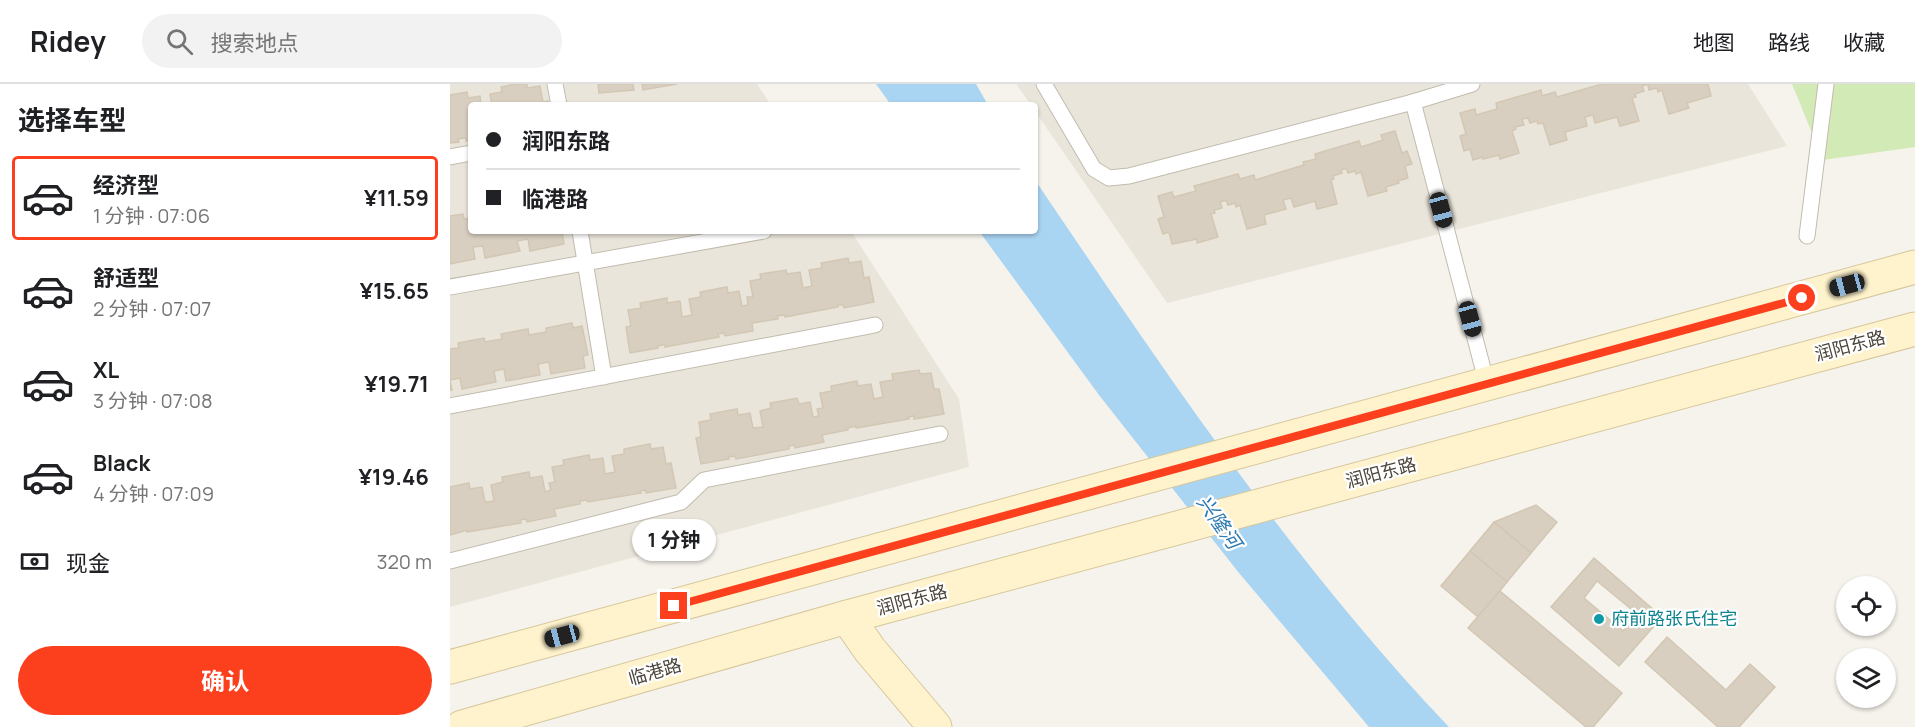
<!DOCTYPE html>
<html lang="zh">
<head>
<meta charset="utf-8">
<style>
	body { margin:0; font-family:Manrope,"Noto Sans SC",sans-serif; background:#f2f2f2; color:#202124; height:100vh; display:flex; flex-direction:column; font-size:22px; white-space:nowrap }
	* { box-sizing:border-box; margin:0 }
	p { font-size:20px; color:#757577 }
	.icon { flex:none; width:33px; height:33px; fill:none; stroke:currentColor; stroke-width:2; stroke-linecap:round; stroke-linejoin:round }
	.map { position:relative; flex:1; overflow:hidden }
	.drawer { display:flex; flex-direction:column; background:#fff; width:450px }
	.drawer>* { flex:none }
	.hud { position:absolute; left:18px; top:18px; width:570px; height:132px; border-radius:6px; box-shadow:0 2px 4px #0004; display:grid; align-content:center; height:132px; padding:0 18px; background:#fff }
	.fabs { position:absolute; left:1386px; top:492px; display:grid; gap:12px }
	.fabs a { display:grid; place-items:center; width:60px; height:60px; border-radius:50%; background:#fff; box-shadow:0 2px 4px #0004; font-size:30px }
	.end { position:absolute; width:27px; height:27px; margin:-14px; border:8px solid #fc3f1d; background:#fff; box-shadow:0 0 0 3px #fff }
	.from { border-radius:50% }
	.bubble { position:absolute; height:42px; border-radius:21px; background:#fff; box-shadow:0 2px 4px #0004; font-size:20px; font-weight:700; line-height:42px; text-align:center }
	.car { position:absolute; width:18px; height:36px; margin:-18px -9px; border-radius:8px; box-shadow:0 0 4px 2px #0007; background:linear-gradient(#222 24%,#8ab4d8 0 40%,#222 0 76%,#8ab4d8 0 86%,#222 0) }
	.hud b { display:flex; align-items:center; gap:21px; height:57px; font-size:22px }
	.hud b+b { border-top:2px solid #e0e0e0 }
	.hud i { width:15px; height:15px; background:#202124 }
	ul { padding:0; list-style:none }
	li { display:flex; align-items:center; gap:18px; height:84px; margin:0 12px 9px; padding:0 6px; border:3px solid transparent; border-radius:6px }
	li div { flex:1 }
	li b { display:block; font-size:22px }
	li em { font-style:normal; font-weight:700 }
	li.on { border-color:#fc3f1d }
	li>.icon { width:54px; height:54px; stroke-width:1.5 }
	h2 { padding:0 18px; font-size:27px; line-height:72px }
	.pay { display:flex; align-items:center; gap:15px; height:66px; padding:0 18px; font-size:22px }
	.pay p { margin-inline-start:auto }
	.action { display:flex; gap:12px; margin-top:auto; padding:12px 18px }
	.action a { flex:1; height:69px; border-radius:36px; background:#fc3f1d; color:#fff; font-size:24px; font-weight:700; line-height:69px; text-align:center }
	header { display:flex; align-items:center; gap:36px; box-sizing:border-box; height:84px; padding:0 30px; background:#fff; border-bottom:2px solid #e0e0e0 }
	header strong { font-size:28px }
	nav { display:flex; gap:33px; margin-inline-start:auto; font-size:21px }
	.search { width:420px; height:54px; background:#f2f2f2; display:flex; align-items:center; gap:15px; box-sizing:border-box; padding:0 21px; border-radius:33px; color:#757577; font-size:22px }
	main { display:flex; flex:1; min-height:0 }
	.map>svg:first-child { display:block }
</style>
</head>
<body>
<header>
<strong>Ridey</strong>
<div class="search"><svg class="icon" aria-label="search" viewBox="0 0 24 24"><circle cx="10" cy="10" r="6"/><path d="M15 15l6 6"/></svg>搜索地点</div>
<nav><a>地图</a><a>路线</a><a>收藏</a></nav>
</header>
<main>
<section class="drawer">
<h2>选择车型</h2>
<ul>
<li class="on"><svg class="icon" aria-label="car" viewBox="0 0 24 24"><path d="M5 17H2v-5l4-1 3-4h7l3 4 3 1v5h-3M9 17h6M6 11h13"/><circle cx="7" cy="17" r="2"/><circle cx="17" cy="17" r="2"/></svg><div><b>经济型</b><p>1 分钟 · 07:06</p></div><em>¥11.59</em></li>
<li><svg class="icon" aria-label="car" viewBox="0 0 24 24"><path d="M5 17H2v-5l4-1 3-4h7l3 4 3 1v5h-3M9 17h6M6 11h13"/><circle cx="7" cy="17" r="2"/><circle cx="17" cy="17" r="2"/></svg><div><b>舒适型</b><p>2 分钟 · 07:07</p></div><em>¥15.65</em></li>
<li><svg class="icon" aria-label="car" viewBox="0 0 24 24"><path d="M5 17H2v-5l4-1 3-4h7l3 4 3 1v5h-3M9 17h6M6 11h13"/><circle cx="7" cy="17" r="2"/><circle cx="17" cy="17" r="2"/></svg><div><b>XL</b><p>3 分钟 · 07:08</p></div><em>¥19.71</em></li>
<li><svg class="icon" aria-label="car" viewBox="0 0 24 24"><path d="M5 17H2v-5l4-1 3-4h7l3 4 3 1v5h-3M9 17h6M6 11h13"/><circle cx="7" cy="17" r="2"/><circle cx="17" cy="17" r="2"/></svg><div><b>Black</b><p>4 分钟 · 07:09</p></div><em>¥19.46</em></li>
</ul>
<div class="pay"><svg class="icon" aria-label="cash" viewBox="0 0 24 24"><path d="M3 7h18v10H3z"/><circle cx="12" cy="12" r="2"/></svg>现金<p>320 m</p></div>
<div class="action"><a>确认</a></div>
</section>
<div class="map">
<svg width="1465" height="643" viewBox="0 0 1465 643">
	<rect width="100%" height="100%" fill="#f6f3ec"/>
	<!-- residential -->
	<g fill="#eae5da">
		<polygon points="0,0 307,0 321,21 21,21 21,147 401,147 509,315 519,383 0,523"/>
		<polygon points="566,0 1298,0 1337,62 717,219 585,27 585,21 581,21"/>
	</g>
	<!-- green -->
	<polygon fill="#d2eab5" points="1342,0 1465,0 1465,63 1373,76"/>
	<!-- water -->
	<g fill="#a9d4f2">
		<polygon points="426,0 526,0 538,21 441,21"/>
		<path d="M 585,96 C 713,285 841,477 999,643 L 919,643 L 789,489 L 649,311 L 529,147 L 585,147 Z"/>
	</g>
	<!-- building -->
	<g fill="#d8cfc1" stroke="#d3c7b4" stroke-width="1.5" fill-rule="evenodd">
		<polygon points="66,0 77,0 77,4 90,2 93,18 98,17 99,21 42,21 40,10 52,8 51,3"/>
		<polygon points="148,0 183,0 184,6 149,9"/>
		<polygon points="192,0 227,0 193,6"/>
		<polygon points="1152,0 1258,0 1261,12 1237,19 1239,24 1219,30 1212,6 1208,8 1207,4 1199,6 1198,0 1192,2 1194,7 1185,10 1186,13 1182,14 1189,37 1170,42 1167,33 1145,39 1143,31 1135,33 1137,42 1115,48 1117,56 1100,61 1093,39 1088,40 1087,37 1080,39 1078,34 1072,35 1074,41 1065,43 1066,45 1062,47 1069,69 1050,75 1049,71 1033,75 1033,73 1023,76 1020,65 1014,67 1010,52 1016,50 1010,29 1025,25 1026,31 1047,25 1046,19 1091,6 1092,12 1105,8 1107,13"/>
		<polygon points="17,8 18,14 30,12 31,21 21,21 21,56 16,57 16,54 8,55 9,58 0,59 0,11"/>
		<polygon points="945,47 952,69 957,67 962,80 955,82 958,94 948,97 949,99 936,103 937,107 918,112 911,88 906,90 905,87 898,89 896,84 891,86 892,89 883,92 884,95 881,96 887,120 867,125 865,117 844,123 841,114 833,116 836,125 814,131 816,140 797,145 790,121 786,123 785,119 778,121 776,116 770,118 772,124 764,126 765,129 761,130 768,153 747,159 747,155 722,160 719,148 713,150 708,135 714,133 708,112 722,108 724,113 746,107 744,102 788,90 790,95 804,91 805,96 854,81 853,78 866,75 865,70 909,57 911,63 933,56 931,51"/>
		<polygon points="13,130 14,135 21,134 21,147 117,147 112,148 114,160 80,167 78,155 67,157 70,167 35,174 33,162 23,163 25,175 0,180 0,132"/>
		<polygon points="398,174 399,179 411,177 414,194 419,193 424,218 394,224 393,221 388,221 388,223 335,233 335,231 327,232 328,235 302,239 303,247 275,252 274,249 268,250 269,253 215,263 215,260 208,262 208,264 180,269 176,243 181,242 178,226 191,224 190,219 217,214 217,219 230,217 232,233 242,231 239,215 251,213 250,208 277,203 278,209 289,207 292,222 298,221 297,213 303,213 300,197 311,195 310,190 336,186 337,190 350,188 353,204 362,202 359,186 372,184 371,179"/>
		<polygon points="122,239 123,244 132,242 138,271 133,272 135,284 101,290 99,278 88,280 90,291 56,297 54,285 44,287 46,298 12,305 10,294 0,296 2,306 0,306 0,265 9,264 8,259 34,254 35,258 52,255 51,250 78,245 79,251 96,248 96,244"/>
		<polygon points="469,286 470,290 481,289 484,305 489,305 494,330 464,335 464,332 458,333 459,335 406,344 406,342 398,344 398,346 372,351 374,358 345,364 344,361 339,362 339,365 286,375 285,372 278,373 279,375 251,380 246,354 251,353 249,338 261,336 260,330 287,325 288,331 300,329 303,344 313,343 310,327 321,324 320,319 347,314 349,320 360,318 363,333 369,332 367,325 373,324 370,309 382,307 381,302 407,297 408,302 421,300 424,315 433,313 430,298 443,296 442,290"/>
		<polygon points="200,360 201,365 213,363 216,380 221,379 226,404 196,409 195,406 190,407 191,409 138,418 137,416 130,417 130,420 104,425 106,432 77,438 76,435 70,436 71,439 17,448 17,446 0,451 0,403 19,399 20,405 32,403 35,418 44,417 41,401 53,398 52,393 79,388 80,394 92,392 95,408 101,406 99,399 105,398 102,383 114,381 113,376 139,371 140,376 153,374 155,390 165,388 162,372 174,370 174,365"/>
		<polygon points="1086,421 1107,438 1081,469 1044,438"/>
		<polygon points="1044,438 1081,469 1057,498 1020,467"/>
		<polygon points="1020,467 1057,498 1028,533 991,502"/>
		<path d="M 1144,474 L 1212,533 L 1169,582 L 1101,523 ZM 1147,497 L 1187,530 L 1173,547 L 1134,514 Z"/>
		<polygon points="1050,507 1172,609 1143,643 1136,643 1018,544"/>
		<polygon points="1217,553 1276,606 1300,580 1325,603 1289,643 1268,643 1195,578"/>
	</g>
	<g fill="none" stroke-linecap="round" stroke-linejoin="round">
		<defs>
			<g id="lane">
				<polyline points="105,0 109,21"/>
				<polyline points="594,0 644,85 659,94 679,92 963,18 1037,300"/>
				<polyline points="963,18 1022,0"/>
				<polyline points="0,73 21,69"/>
				<polyline points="130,147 154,293"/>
				<polyline points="1357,152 1376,0"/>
				<polyline points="0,203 314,147"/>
				<polyline points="0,322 425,241"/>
				<polyline points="0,477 231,418 254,396 490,350"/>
			</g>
			<g id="secondary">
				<polyline points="397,533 420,566 485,643"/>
				<polyline points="0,583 1465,183"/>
				<polyline points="12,643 397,533 1465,245"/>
			</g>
		</defs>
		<!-- lane casing -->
		<use href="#lane" stroke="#c2bbae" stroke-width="17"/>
		<!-- secondary casing -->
		<use href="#secondary" stroke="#d6c79b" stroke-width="35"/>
		<!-- lane -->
		<use href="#lane" stroke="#fff" stroke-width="15"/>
		<!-- secondary -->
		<use href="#secondary" stroke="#fff3cd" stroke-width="33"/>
	</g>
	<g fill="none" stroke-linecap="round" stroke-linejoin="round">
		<!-- route -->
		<polyline stroke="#fc3f1d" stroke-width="8" points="224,522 1352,214"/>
	</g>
	<!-- markers -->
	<circle fill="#0f9aa8" stroke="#fff" stroke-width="2" cx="1149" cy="535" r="6"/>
	<g text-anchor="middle" stroke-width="4.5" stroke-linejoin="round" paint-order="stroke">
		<!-- street labels -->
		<g font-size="18" fill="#4b4439" stroke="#fff">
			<text transform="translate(1400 262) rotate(-15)" y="6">润阳东路</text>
			<text transform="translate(931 389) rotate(-15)" y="6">润阳东路</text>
			<text transform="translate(462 516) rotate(-15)" y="6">润阳东路</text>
			<text transform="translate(205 588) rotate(-16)" y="6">临港路</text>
		</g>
		<!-- culture labels -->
		<g font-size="18" fill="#0d838f" stroke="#fff" text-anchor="start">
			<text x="1161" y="541">府前路张氏住宅</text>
		</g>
		<!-- water labels -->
		<g font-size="20" font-style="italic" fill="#2e7ab2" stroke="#fff">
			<text transform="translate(769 438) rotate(55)" y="7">兴隆河</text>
		</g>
	</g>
</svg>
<div class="fabs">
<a><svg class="icon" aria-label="locate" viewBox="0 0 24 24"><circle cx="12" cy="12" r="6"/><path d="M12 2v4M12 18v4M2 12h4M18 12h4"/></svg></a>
<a><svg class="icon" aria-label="layers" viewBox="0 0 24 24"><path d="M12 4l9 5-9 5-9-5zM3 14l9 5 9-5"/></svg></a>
</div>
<i class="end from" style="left:1352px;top:214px"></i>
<i class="end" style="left:224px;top:522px"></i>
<div class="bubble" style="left:182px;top:435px;width:84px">1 分钟</div>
<i class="car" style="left:991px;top:126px;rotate:165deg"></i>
<i class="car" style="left:1397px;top:201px;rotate:255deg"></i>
<i class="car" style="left:1020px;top:235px;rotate:165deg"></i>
<i class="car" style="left:112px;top:552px;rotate:255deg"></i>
<div class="hud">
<b><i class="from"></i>润阳东路</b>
<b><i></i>临港路</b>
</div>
</div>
</main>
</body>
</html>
